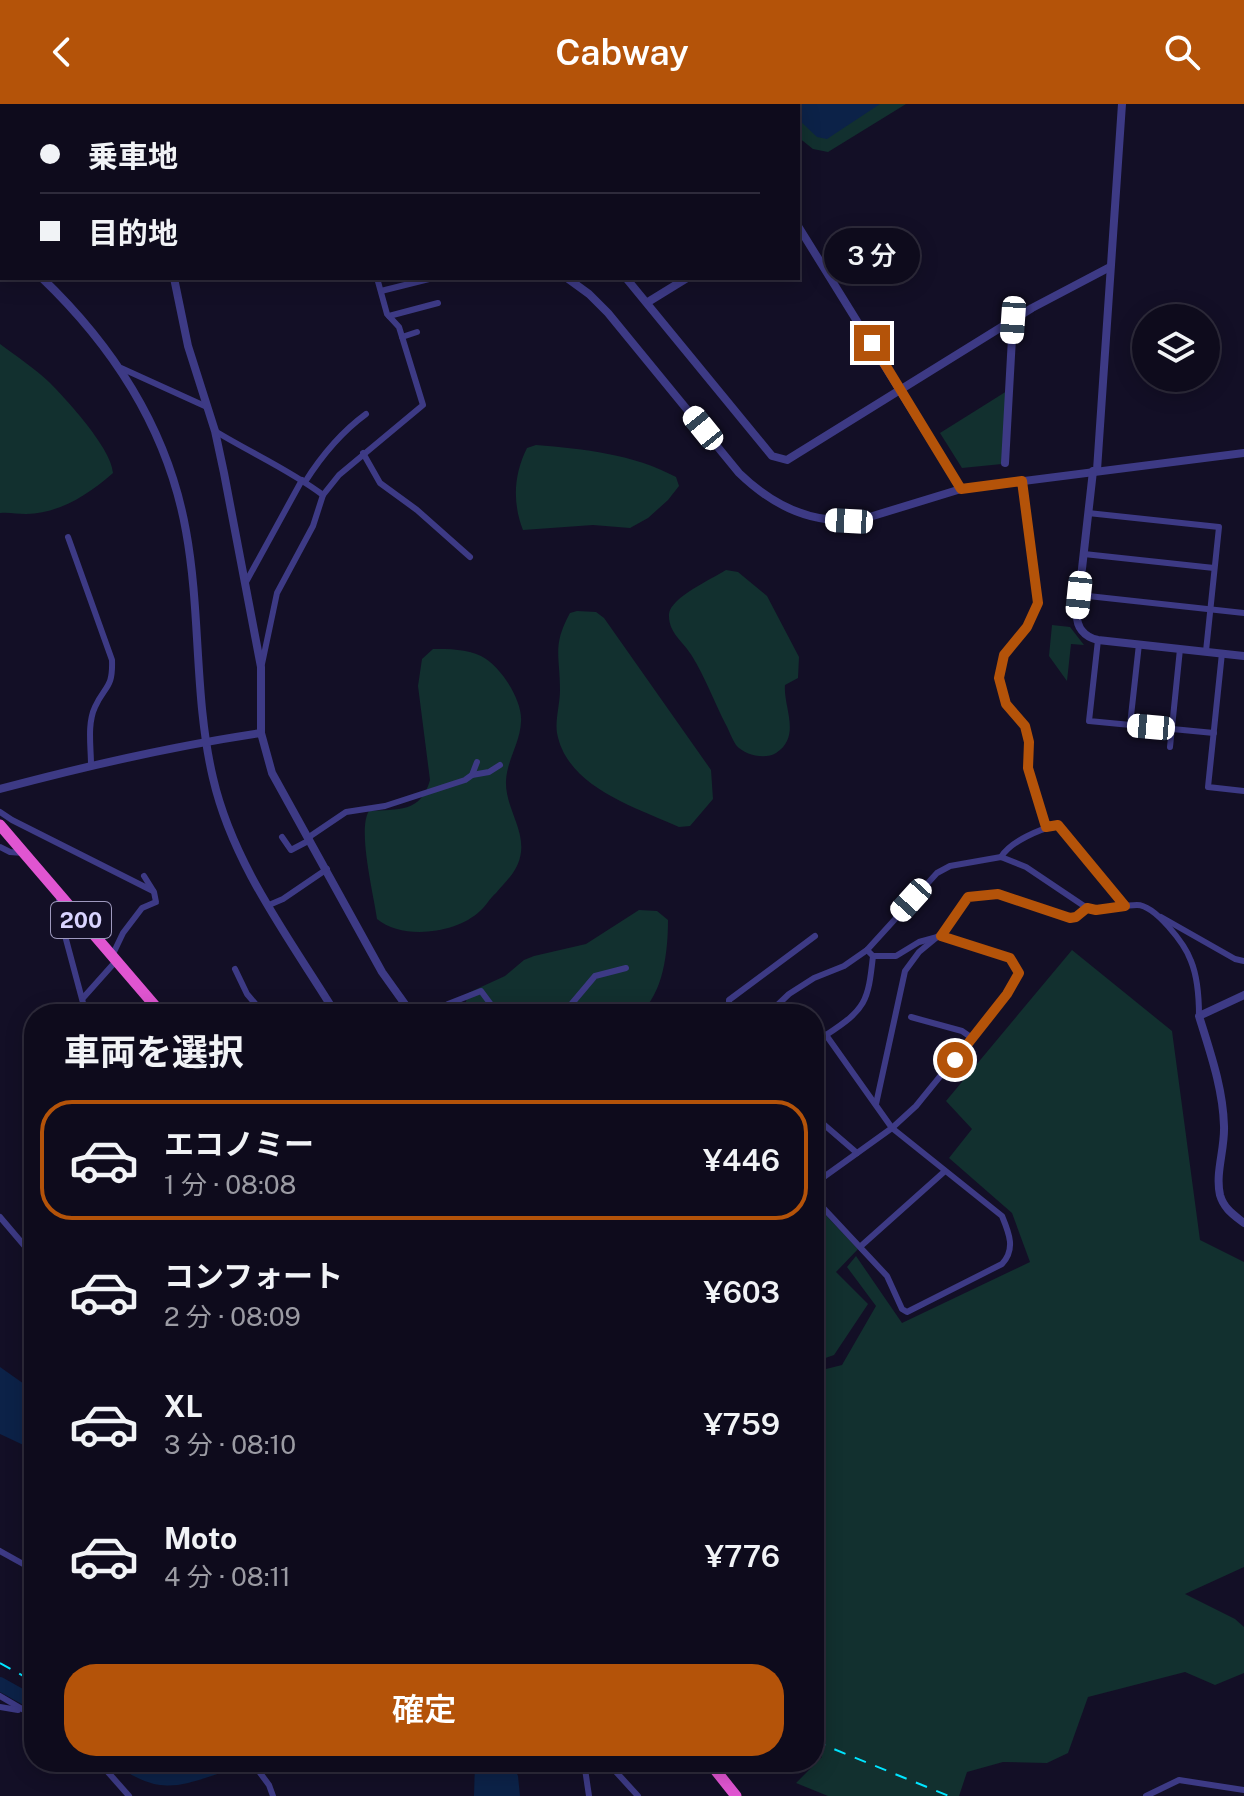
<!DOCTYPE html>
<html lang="ja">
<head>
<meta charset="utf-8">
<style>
	body { margin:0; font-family:"Public Sans","Noto Sans JP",sans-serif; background:#1c1929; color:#f1f3f6; height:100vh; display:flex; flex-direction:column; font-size:30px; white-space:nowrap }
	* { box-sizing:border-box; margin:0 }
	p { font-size:26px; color:#9b9ba3 }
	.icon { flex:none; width:44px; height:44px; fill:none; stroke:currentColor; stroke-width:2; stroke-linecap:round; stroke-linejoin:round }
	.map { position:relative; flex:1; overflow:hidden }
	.drawer { position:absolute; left:24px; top:900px; width:800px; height:768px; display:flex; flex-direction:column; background:#0e0b1c; border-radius:32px; box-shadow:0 4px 20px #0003,0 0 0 2px #2e2b3b }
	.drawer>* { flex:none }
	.top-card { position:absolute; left:0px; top:0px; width:800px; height:176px; box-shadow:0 4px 20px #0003,0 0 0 2px #2e2b3b; display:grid; align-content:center; height:176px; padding:0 40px; background:#0e0b1c }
	.buttons { position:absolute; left:1132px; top:200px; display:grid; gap:16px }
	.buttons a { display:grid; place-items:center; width:88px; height:88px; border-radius:50%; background:#0e0b1c; box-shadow:0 4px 20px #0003,0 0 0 2px #2e2b3b; font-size:40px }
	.end { position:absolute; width:36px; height:36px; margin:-18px; border:10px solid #b45309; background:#fff; box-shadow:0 0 0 4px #fff }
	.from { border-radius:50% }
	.bubble { position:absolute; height:56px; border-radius:28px; background:#0e0b1c; box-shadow:0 4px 20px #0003,0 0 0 2px #2e2b3b; font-size:26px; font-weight:600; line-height:56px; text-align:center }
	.car { position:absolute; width:24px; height:48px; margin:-24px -12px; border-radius:10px; box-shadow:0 0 6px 2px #0007; background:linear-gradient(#fff 24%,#345 0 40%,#fff 0 76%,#345 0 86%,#fff 0) }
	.top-card b { display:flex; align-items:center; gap:28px; height:76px; font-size:30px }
	.top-card b+b { border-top:2px solid #2e2b3b }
	.top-card i { width:20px; height:20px; background:#f1f3f6 }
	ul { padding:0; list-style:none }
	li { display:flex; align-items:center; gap:24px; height:120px; margin:0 16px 12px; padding:0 24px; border:4px solid transparent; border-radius:32px }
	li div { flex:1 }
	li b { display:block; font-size:30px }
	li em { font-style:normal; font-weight:600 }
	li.current { border-color:#b45309 }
	li>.icon { width:72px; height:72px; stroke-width:1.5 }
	h2 { padding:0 40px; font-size:36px; line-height:96px }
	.cta { display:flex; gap:16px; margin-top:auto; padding:16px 40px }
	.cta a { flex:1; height:92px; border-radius:32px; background:#b45309; color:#fff; font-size:32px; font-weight:600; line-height:92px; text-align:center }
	header { display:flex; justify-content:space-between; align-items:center; height:104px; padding:0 40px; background:#b45309; color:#fff; font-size:36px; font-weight:600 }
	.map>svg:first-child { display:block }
</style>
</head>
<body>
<header><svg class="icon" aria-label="back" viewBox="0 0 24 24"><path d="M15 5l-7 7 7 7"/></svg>Cabway<svg class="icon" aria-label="search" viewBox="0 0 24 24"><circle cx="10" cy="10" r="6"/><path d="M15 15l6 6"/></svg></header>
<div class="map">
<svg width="1244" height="1692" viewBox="0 0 1244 1692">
	<rect width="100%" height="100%" fill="#130f26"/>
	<!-- green -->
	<g fill="#12302f">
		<polygon points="766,0 906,0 828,48 813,45 798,33 798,2"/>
		<path d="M 0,240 C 16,252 34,264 49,278 C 67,296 112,345 113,369 C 88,391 60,409 26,410 C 17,410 9,408 0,409 Z"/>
		<polygon points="1007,287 1002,360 962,364 940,329"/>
		<path d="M 536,341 C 584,345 633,350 676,373 L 679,382 L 668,396 L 648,414 L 630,424 L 593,421 L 523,426 C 512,398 514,370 527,344 Z"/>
		<path d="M 726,466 L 738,468 L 767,492 L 799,553 L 798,574 L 785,581 C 783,603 802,632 776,649 C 765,656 744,651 736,641 C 732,635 729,626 725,619 C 714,597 705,573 692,552 C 684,538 668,529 669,510 C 671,493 712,475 726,466 Z"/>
		<path d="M 577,507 L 596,508 L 604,514 L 711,666 L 713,695 L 690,722 L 679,723 C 635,703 567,683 557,629 C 555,616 560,600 560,586 C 560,551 552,542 570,509 Z"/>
		<polygon points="1052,521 1070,523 1084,541 1071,540 1067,577 1049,552"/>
		<path d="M 433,545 C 449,545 467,545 481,552 C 501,562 523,597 521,618 C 520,639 507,656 506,677 C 505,702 524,724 521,748 C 519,766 507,776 496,789 C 490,794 486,802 480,807 C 456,830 402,836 377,815 C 374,792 357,725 369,707 C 398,705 421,709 430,676 L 418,582 L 422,555 Z"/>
		<path d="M 639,806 L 657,807 L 668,816 C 668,845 664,892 638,910 L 463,910 L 468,889 L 505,872 L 524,856 L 534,852 L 586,840 Z"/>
		<polygon points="1072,846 1172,927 1200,1136 1244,1158 1244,1463 1185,1490 1235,1515 1244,1523 1244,1569 1215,1581 1185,1568 1088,1593 1068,1649 1047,1659 1003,1658 967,1668 959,1692 828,1692 796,1679 822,1653 814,1641 814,1268 842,1261 876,1202 847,1163 856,1152 902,1219 1030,1158 1012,1109 949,1054 972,1025 946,997"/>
		<polygon points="814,1099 858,1145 836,1168 868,1200 834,1251 814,1258"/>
	</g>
	<!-- water -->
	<g fill="#0c2248">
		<polygon points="789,0 880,0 827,35 817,33 798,15 798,2 788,2"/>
		<polygon points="0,1263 34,1287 34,1346 0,1330"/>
		<polygon points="475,1658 512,1658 518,1672 520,1692 474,1692"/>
	</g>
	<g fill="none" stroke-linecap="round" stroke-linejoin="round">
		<!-- stream -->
		<g stroke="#0c2248" stroke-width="2">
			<polyline points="32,2 34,0"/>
			<polyline points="0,24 2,23"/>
		</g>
		<!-- river -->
		<g stroke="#0c2248" stroke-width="14">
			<polyline points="0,1580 34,1599"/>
			<path d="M 125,1658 C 167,1689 189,1669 234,1658"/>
			<polyline points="438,1658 492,1662"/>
		</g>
		<!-- minor -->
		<g stroke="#3d3a85" stroke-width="6">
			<polyline points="224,0 227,2"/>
			<polyline points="293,0 294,2"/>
			<polyline points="355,0 362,2"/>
			<polyline points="531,0 532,2"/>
			<polyline points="236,2 240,0"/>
			<polyline points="336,2 346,0"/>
			<polyline points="464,2 470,0"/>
			<polyline points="562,2 568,0"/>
			<polyline points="381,187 429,175"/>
			<polyline points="389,212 438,199"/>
			<polyline points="402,233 417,228"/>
			<polyline points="121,264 207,303"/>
			<path d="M 215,327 C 251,349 290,366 323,391"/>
			<polyline points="363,349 380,379 417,406 470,453"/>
			<polyline points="1022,377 1038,499 1027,523 1004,551 999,574 1006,600 1025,622 1029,638 1028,664 1046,723"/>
			<path d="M 305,378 C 322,351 340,329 366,310"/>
			<polyline points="1088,409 1219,423 1206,547"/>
			<path d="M 68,433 L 112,556 C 113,585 105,581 95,603 C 87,620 91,643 91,661"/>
			<polyline points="1084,450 1214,464"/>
			<polyline points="246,478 302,376"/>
			<polyline points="1079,491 1244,509"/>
			<polyline points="1098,536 1089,617 1214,629"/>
			<polyline points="1222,549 1208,683 1244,687"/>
			<polyline points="262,560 277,489 313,422 323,391 339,371 423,301 399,223 387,210 377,174"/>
			<polyline points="1130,621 1139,540"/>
			<polyline points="1170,643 1180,545"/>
			<polyline points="472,671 489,668 500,661"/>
			<polyline points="0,708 12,716 153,787"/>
			<polyline points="282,733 291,746 310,736"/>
			<polyline points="309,733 346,708 385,702 465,676 472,671 477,658"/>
			<polyline points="0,743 10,748 23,749"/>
			<path d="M 1001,753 C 1011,737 1040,725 1058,721 L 1125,802"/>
			<polyline points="59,793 60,813 86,910"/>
			<polyline points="269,801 283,795 327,765"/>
			<polyline points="1161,813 1235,855 1244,857"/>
			<polyline points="112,852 123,829 142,804 156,798 154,788 144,772"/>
			<polyline points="235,865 247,890 264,910"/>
			<polyline points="83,894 116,857"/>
			<polyline points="433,910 448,900 481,887 498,910"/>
			<polyline points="563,910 595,872 626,864"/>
			<polyline points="729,910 729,896 815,832"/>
			<path d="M 768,910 L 789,890 L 814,874 L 844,862 L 867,846 L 937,769 L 950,762 L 1001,753 L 1026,763 L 1087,804 C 1104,808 1120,801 1137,801 C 1155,801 1185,840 1191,857 C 1198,874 1199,893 1199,912"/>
			<polyline points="911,913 962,927 972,934"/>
			<path d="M 814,926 L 826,931 L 892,1024 L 1002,1112 C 1009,1129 1016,1145 1002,1160 L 907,1208 L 902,1205 L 887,1172 L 814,1094"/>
			<path d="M 826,931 C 866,905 868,898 873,852"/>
			<polyline points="876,1000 905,867 919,848 948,824 968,793 998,790 1008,793 1070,814 1076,813 1087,804"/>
			<polyline points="814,1012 857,1049"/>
			<polyline points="814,1080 892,1024 916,1002 1007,890 1019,869 1010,854 941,832 919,838 896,852 873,852 867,846"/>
			<polyline points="0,1113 34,1153"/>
			<polyline points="861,1142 945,1067"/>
			<polyline points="0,1447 34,1466"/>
			<polyline points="0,1592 34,1612"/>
			<polyline points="0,1603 18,1606"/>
			<polyline points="99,1658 129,1692"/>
			<polyline points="252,1658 269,1681 273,1692"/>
			<polyline points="584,1658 589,1692"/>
			<polyline points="607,1658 638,1692"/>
			<polyline points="1146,1692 1179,1676 1244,1686"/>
		</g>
		<!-- tertiary -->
		<g stroke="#3d3a85" stroke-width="8">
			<polyline points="148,0 148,2"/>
			<polyline points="0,107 2,106"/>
			<polyline points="798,122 961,385"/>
			<polyline points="0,133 2,135"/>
			<path d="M 42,174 C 115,244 168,326 186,427 C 201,509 194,594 213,674 C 233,761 290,835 336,910"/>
			<polyline points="174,174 188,242 215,327 224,369 261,563 261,629 272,669 382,868 412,910"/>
			<path d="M 567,174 L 589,190 L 608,209 L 739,369 C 774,403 814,422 863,415 L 961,385 L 1244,349"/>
			<polyline points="626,174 772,352 787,356 1032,204 1110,163"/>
			<polyline points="648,198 687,174"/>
			<polyline points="1005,359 1013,216"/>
			<polyline points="1097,366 1122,0"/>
			<path d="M 1093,367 L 1077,509 C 1076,523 1084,533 1098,536 L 1244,552"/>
			<path d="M 0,685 C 86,662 173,642 261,629"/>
			<path d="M 1244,891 L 1199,912 C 1210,948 1223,984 1224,1022 C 1225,1045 1215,1069 1220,1091 C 1224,1105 1234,1111 1244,1119"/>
		</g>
		<!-- trunk -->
		<g stroke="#e055d1" stroke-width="11">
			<polyline points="0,721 162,910"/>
			<polyline points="709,1658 736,1692"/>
		</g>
		<!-- rail -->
		<g stroke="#00e5ff" stroke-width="2" stroke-dasharray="12 10" stroke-linecap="butt">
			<polyline points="0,1559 34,1578"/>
			<polyline points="814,1637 949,1692"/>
		</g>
	</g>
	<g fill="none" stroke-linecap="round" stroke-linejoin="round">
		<!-- route -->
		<polyline stroke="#b45309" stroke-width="10" points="872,239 961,385 1022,377 1038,499 1027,523 1004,551 999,574 1006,600 1025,622 1029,638 1028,664 1046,723 1058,721 1125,802 1096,806 1087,804 1076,813 1070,814 998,790 968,793 941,832 1010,854 1019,869 1007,890 955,956"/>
	</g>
	<g text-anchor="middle" stroke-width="6" stroke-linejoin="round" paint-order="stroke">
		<!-- shield labels -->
		<rect fill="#130f26" stroke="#9e99be" stroke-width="2" x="51" y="798" width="60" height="36" rx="6"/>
		<g font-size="22" font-weight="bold" fill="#d9d4ff">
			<text x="81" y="824">200</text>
		</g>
	</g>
</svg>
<div class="buttons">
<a><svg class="icon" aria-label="layers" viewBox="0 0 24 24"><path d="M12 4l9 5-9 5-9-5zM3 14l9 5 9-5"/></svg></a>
</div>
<i class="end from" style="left:955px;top:956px"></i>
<i class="end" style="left:872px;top:239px"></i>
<div class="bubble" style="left:824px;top:124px;width:96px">3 分</div>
<i class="car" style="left:1013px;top:216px;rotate:184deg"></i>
<i class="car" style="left:703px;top:324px;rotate:321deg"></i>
<i class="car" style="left:849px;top:417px;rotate:273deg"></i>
<i class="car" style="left:1079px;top:491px;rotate:186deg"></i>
<i class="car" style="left:1151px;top:623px;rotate:275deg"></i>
<i class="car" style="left:911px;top:796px;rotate:222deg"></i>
<div class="top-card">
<b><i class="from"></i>乗車地</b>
<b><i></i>目的地</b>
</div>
<section class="drawer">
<h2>車両を選択</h2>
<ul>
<li class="current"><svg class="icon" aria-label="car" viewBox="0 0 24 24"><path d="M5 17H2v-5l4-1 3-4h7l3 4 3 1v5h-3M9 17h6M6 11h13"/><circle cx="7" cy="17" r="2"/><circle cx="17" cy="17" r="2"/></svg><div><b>エコノミー</b><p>1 分 · 08:08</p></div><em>¥446</em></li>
<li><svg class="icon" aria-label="car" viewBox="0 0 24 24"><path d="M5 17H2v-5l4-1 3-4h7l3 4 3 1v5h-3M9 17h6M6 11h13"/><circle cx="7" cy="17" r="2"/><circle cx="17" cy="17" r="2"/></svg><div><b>コンフォート</b><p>2 分 · 08:09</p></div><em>¥603</em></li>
<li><svg class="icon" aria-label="car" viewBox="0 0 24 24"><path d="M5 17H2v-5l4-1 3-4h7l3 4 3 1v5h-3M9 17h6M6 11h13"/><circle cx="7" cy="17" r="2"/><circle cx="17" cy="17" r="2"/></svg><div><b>XL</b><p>3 分 · 08:10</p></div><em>¥759</em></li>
<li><svg class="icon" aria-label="car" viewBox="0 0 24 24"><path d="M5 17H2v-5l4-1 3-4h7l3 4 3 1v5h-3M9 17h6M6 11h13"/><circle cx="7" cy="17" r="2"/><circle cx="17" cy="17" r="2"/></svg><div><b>Moto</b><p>4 分 · 08:11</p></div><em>¥776</em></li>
</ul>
<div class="cta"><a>確定</a></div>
</section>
</div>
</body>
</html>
